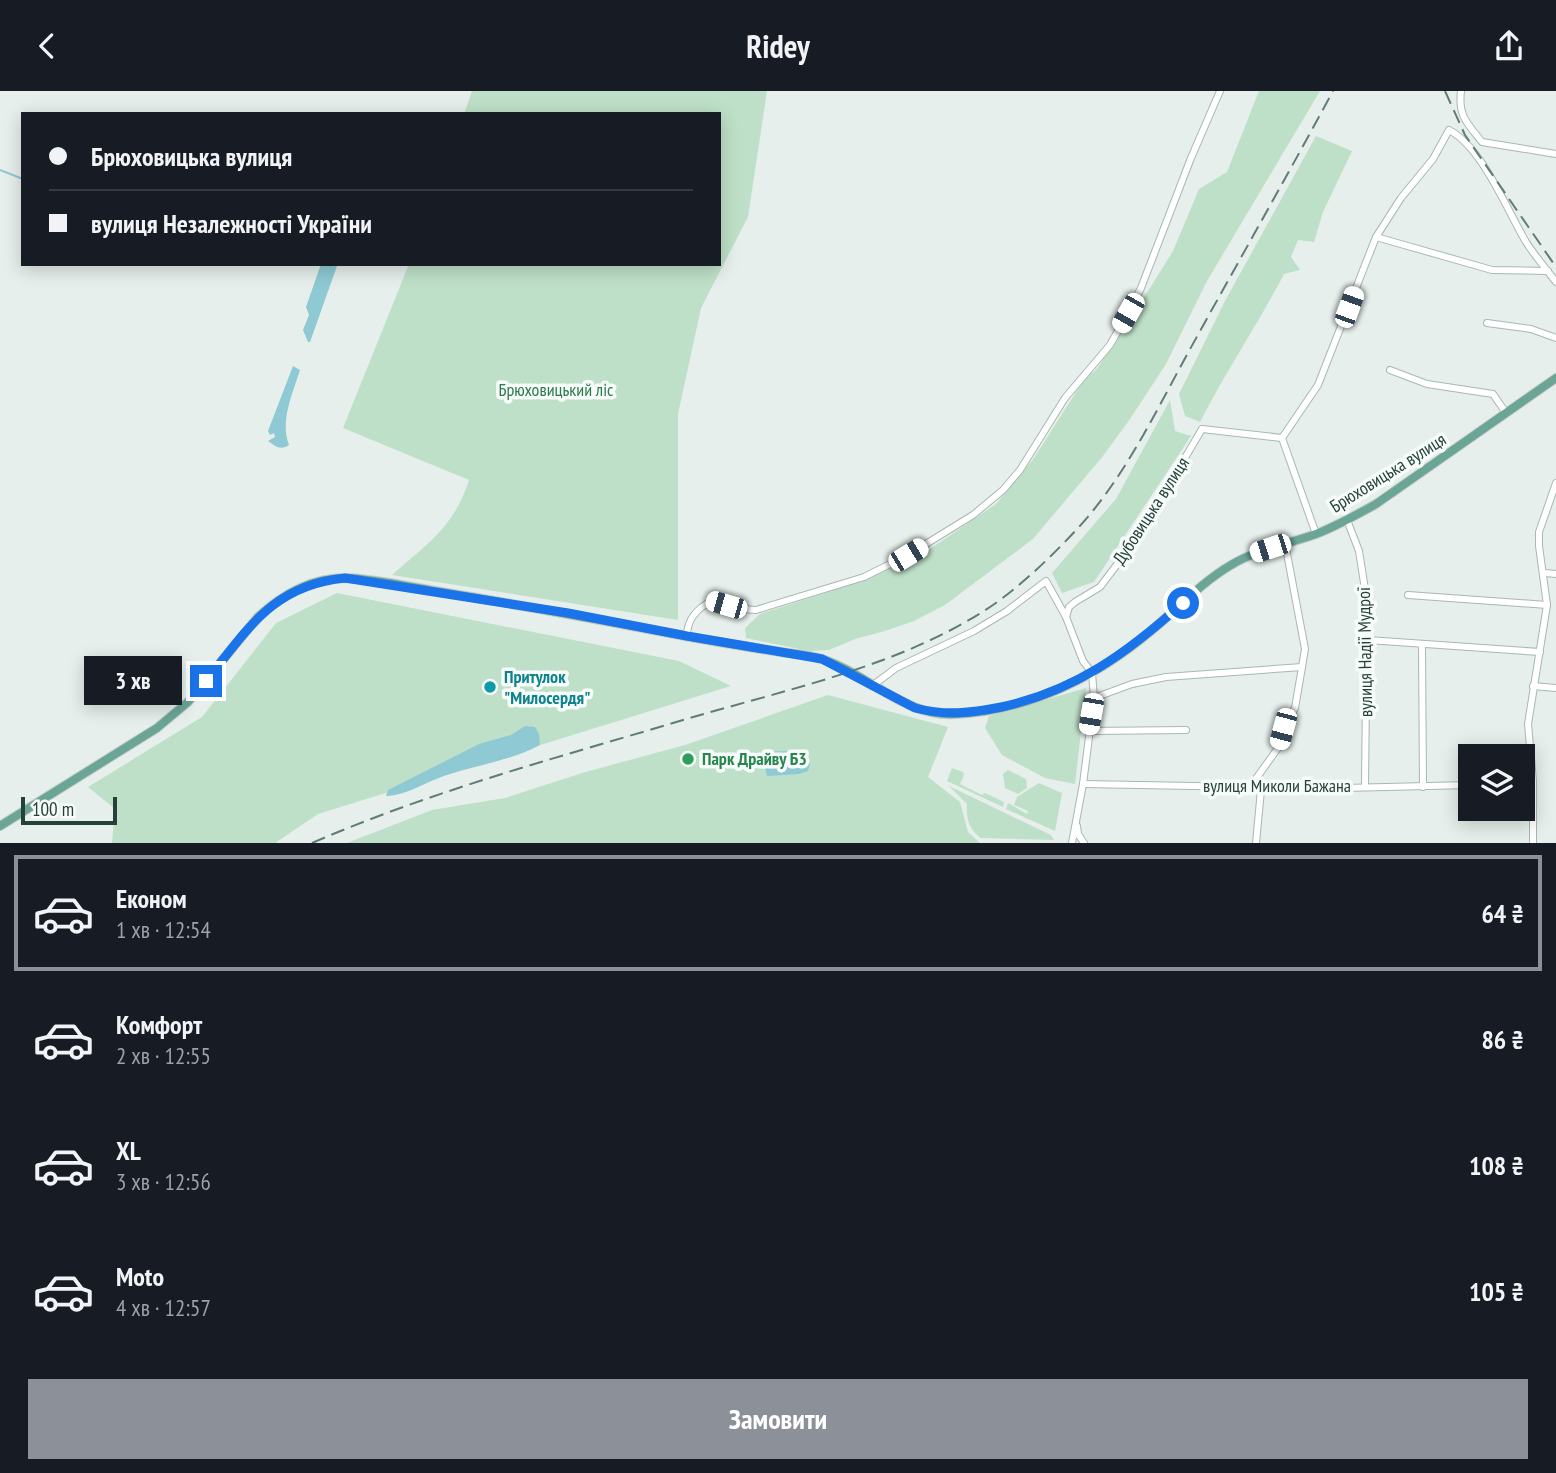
<!DOCTYPE html>
<html lang="uk">
<head>
<meta charset="utf-8">
<style>
	body { margin:0; font-family:"PT Sans Narrow",sans-serif; background:#242831; color:#f1f3f6; height:100vh; display:flex; flex-direction:column; font-size:26px; white-space:nowrap }
	* { box-sizing:border-box; margin:0 }
	p { font-size:23px; color:#9ea1a6 }
	.icon { flex:none; width:38px; height:38px; fill:none; stroke:currentColor; stroke-width:2; stroke-linecap:round; stroke-linejoin:round }
	.map { position:relative; height:752px; overflow:hidden }
	.sheet { display:flex; flex-direction:column; background:#171b24; flex:1 }
	.sheet>* { flex:none }
	.banner { position:absolute; left:21px; top:21px; width:700px; height:154px; border-radius:0px; box-shadow:0 4px 18px #0003; display:grid; align-content:center; height:154px; padding:0 28px; background:#171b24 }
	.fabs { position:absolute; left:1458px; top:653px; display:grid; gap:14px }
	.fabs a { display:grid; place-items:center; width:77px; height:77px; border-radius:0px; background:#171b24; box-shadow:0 4px 18px #0003; font-size:35px }
	.scale { position:absolute; left:21px; bottom:18px; width:96px; box-sizing:border-box; padding-left:7px; border:4px solid #24423a; border-top:0; font-size:19px; line-height:24px; white-space:nowrap; color:#24423a; -webkit-text-stroke:5px #f7fbf9; paint-order:stroke }
	.end { position:absolute; width:32px; height:32px; margin:-16px; border:9px solid #1a73e8; background:#fff; box-shadow:0 0 0 4px #fff }
	.from { border-radius:50% }
	.bubble { position:absolute; height:49px; border-radius:0px; background:#171b24; box-shadow:0 4px 18px #0003; font-size:23px; font-weight:600; line-height:49px; text-align:center }
	.car { position:absolute; width:21px; height:42px; margin:-21px -10px; border-radius:9px; box-shadow:0 0 5px 2px #0007; background:linear-gradient(#fff 24%,#345 0 40%,#fff 0 76%,#345 0 86%,#fff 0) }
	.banner b { display:flex; align-items:center; gap:24px; height:66px; font-size:26px }
	.banner b+b { border-top:2px solid #363941 }
	.banner i { width:18px; height:18px; background:#f1f3f6 }
	ul { padding:12px 0 0; list-style:none }
	li { display:flex; align-items:center; gap:21px; height:116px; margin:0 14px 10px; padding:0 14px; border:4px solid transparent; border-radius:0px }
	li div { flex:1 }
	li b { display:block; font-size:26px }
	li em { font-style:normal; font-weight:600 }
	li.on { border-color:#8c9099 }
	li>.icon { width:63px; height:63px; stroke-width:1.5 }
	.cta { display:flex; gap:14px; margin-top:auto; padding:14px 28px }
	.cta a { flex:1; height:80px; border-radius:0px; background:#8c9099; color:#fff; font-size:28px; font-weight:600; line-height:80px; text-align:center }
	header { display:flex; justify-content:space-between; align-items:center; height:91px; padding:0 28px; background:#171b24; font-size:32px; font-weight:600 }
	.map>svg:first-child { display:block }
</style>
</head>
<body>
<header><svg class="icon" aria-label="back" viewBox="0 0 24 24"><path d="M15 5l-7 7 7 7"/></svg>Ridey<svg class="icon" aria-label="share" viewBox="0 0 24 24"><path d="M12 15V3M7 8l5-5 5 5M5 13v7h14v-7"/></svg></header>
<div class="map">
<svg width="1556" height="752" viewBox="0 0 1556 752">
	<rect width="100%" height="100%" fill="#e6efeb"/>
	<!-- green -->
	<g fill="#bfe0c8">
		<path d="M 472,0 L 767,0 L 748,126 L 701,217 L 678,323 L 678,529 L 392,484 C 427,453 454,436 469,389 L 343,337 L 409,173 L 719,173 L 719,23 L 464,23 Z"/>
		<polygon points="1259,0 1320,0 1207,190 1166,273 1130,328 1103,365 1033,448 945,514 914,530 885,540 855,548 829,559 809,560 746,547 745,537 760,523 856,492 927,460 996,413 1034,367 1085,287 1096,279 1127,234 1173,160 1199,98 1227,81"/>
		<path d="M 1316,45 L 1352,60 L 1323,121 L 1314,151 L 1298,149 L 1291,166 L 1300,179 L 1284,183 C 1258,233 1226,280 1200,331 L 1185,325 L 1179,303 L 1225,210 Z"/>
		<polygon points="1170,309 1175,340 1191,345 1094,491 1062,502 1052,482 1116,408"/>
		<polygon points="337,502 679,570 731,595 318,723 275,752 112,752 115,718 88,696 202,626 276,532"/>
		<polygon points="1086,597 1075,693 1045,687 1002,664 985,637 989,625"/>
		<polygon points="828,604 948,636 928,686 960,711 968,741 980,752 347,752 432,719 505,707 582,682 685,654"/>
		<polygon points="952,677 963,681 964,684 960,693 982,704 985,702 1004,711 1003,716 947,690"/>
		<polygon points="1008,679 1026,688 1027,697 1018,703 1005,697 1003,683"/>
		<polygon points="1039,692 1062,702 1055,740 1006,718 1008,712 1027,723 1028,720 1014,714 1017,706"/>
		<path d="M 949,695 L 1051,744 L 1054,749 L 981,747 C 969,739 966,728 967,713 Z"/>
	</g>
	<!-- water -->
	<g fill="#8ec9d4">
		<polygon points="321,173 337,175 310,251 308,251 303,239 309,224 306,216"/>
		<path d="M 293,275 L 300,279 C 292,304 280,330 289,354 C 281,360 275,355 268,350 L 275,346 L 274,342 L 270,344 L 268,340 Z"/>
		<path d="M 525,635 L 535,636 L 539,643 L 540,654 C 512,669 477,674 447,684 C 427,690 406,705 386,705 L 388,699 L 479,653 L 511,644 Z"/>
		<polygon points="793,660 803,665 810,673 808,680 799,683 767,685 761,661"/>
	</g>
	<g fill="none" stroke-linecap="round" stroke-linejoin="round">
		<!-- stream -->
		<polyline stroke="#8ec9d4" stroke-width="2" points="0,79 23,88"/>
		<defs>
			<g id="minor">
				<path d="M 1461,0 C 1458,25 1467,32 1482,51 L 1556,63"/>
				<polyline points="1376,146 1492,179 1548,180"/>
				<polyline points="1487,232 1531,238 1556,247"/>
				<polyline points="1390,279 1427,293 1493,303 1506,322"/>
				<polyline points="1347,429 1359,460 1367,511 1365,695"/>
				<path d="M 1316,443 L 1282,347 L 1318,294 L 1376,146 L 1401,107 L 1433,68 L 1449,39 C 1482,56 1507,119 1526,151 C 1535,165 1546,178 1556,191"/>
				<polyline points="1545,482 1556,483"/>
				<polyline points="1408,504 1547,514"/>
				<polyline points="1066,526 1069,516 1075,511 1100,496 1140,443 1202,338 1282,347"/>
				<path d="M 687,545 C 687,529 697,517 712,510 L 741,518 L 756,519 L 864,486 L 908,464 L 973,424 L 1003,399 L 1020,379 L 1065,307 L 1110,254 L 1128,222 L 1141,197 L 1191,67 L 1220,0"/>
				<polyline points="1368,549 1540,561"/>
				<polyline points="1422,553 1423,696"/>
				<polyline points="872,595 896,577 974,540 1007,520 1046,490 1066,526 1083,570 1092,582 1094,607 1083,693 1072,752"/>
				<polyline points="1533,595 1556,597"/>
				<polyline points="1094,607 1132,593 1166,586 1302,576"/>
				<polyline points="1089,640 1186,639"/>
				<polyline points="1083,693 1250,696 1261,699 1470,694"/>
				<polyline points="1250,696 1278,657 1283,638 1295,617 1302,576 1305,558 1285,452"/>
				<polyline points="1077,735 1078,743 1084,752"/>
				<polyline points="1256,752 1261,699"/>
				<polyline points="1533,752 1533,690 1528,633 1547,514 1539,455 1539,441 1556,392"/>
			</g>
			<path id="major" d="M 0,735 L 157,637 L 188,611 L 258,526 C 282,504 312,487 345,487 C 378,488 414,497 447,502 C 527,515 606,530 685,545 C 717,551 749,556 781,561 C 794,563 809,564 822,568 C 868,583 904,626 955,623 C 1028,620 1097,586 1152,539 C 1178,517 1202,491 1231,474 C 1258,458 1288,453 1316,443 C 1337,435 1356,424 1376,413 L 1556,287"/>
		</defs>
		<!-- minor casing -->
		<use href="#minor" stroke="#a8b8b2" stroke-width="8"/>
		<!-- major casing -->
		<use href="#major" stroke="#c2cac8" stroke-width="10"/>
		<!-- minor -->
		<use href="#minor" stroke="#fff" stroke-width="6"/>
		<!-- major -->
		<use href="#major" stroke="#6aa596" stroke-width="8"/>
		<!-- rail -->
		<g stroke="#5f7d75" stroke-width="2" stroke-dasharray="14 7" stroke-linecap="butt">
			<polyline points="1445,0 1465,44 1556,176"/>
			<path d="M 312,752 C 434,699 563,665 690,627 C 792,597 904,574 993,514 C 1024,492 1052,465 1078,437 C 1125,386 1156,320 1189,260 C 1237,173 1286,87 1333,0"/>
		</g>
	</g>
	<g fill="none" stroke-linecap="round" stroke-linejoin="round">
		<!-- route -->
		<path stroke="#1a73e8" stroke-width="9" d="M 206,590 C 248,538 273,494 345,487 L 568,522 L 687,545 L 822,568 L 915,617 C 946,625 971,622 1001,616 C 1075,600 1127,562 1183,512"/>
	</g>
	<!-- markers -->
	<circle fill="#0f9aa8" stroke="#f7fbf9" stroke-width="2.5" cx="490" cy="596" r="7"/>
	<circle fill="#2e9e5b" stroke="#f7fbf9" stroke-width="2.5" cx="688" cy="668" r="7"/>
	<g text-anchor="middle" stroke-width="7" stroke-linejoin="round" paint-order="stroke">
		<!-- park labels -->
		<g font-size="18" fill="#2d7a4b" stroke="#f7fbf9">
			<text x="556" y="305">Брюховицький ліс</text>
		</g>
		<!-- street labels -->
		<g font-size="18" fill="#24423a" stroke="#f7fbf9">
			<text transform="translate(1388 382) rotate(-32)" y="6">Брюховицька вулиця</text>
			<text transform="translate(1151 420) rotate(-57)" y="6">Дубовицька вулиця</text>
			<text transform="translate(1365 561) rotate(-91)" y="6">вулиця Надії Мудрої</text>
			<text x="1277" y="701">вулиця Миколи Бажана</text>
		</g>
		<!-- culture labels -->
		<g font-size="18" font-weight="bold" fill="#0d838f" stroke="#f7fbf9" text-anchor="start">
			<text x="504" y="592">Притулок<tspan x="504" dy="21">"Милосердя"</tspan></text>
		</g>
		<!-- leisure labels -->
		<g font-size="18" font-weight="bold" fill="#27864d" stroke="#f7fbf9" text-anchor="start">
			<text x="702" y="674">Парк Драйву Б3</text>
		</g>
	</g>
</svg>
<div class="fabs">
<a><svg class="icon" aria-label="layers" viewBox="0 0 24 24"><path d="M12 4l9 5-9 5-9-5zM3 14l9 5 9-5"/></svg></a>
</div>
<div class="scale">100 m</div>
<i class="end from" style="left:1183px;top:512px"></i>
<i class="end" style="left:206px;top:590px"></i>
<div class="bubble" style="left:84px;top:565px;width:98px">3 хв</div>
<i class="car" style="left:1349px;top:216px;rotate:20deg"></i>
<i class="car" style="left:1128px;top:222px;rotate:210deg"></i>
<i class="car" style="left:1270px;top:457px;rotate:252deg"></i>
<i class="car" style="left:908px;top:464px;rotate:59deg"></i>
<i class="car" style="left:726px;top:514px;rotate:286deg"></i>
<i class="car" style="left:1091px;top:623px;rotate:190deg"></i>
<i class="car" style="left:1283px;top:638px;rotate:195deg"></i>
<div class="banner">
<b><i class="from"></i>Брюховицька вулиця</b>
<b><i></i>вулиця Незалежності України</b>
</div>
</div>
<section class="sheet">
<ul>
<li class="on"><svg class="icon" aria-label="car" viewBox="0 0 24 24"><path d="M5 17H2v-5l4-1 3-4h7l3 4 3 1v5h-3M9 17h6M6 11h13"/><circle cx="7" cy="17" r="2"/><circle cx="17" cy="17" r="2"/></svg><div><b>Економ</b><p>1 хв · 12:54</p></div><em>64 ₴</em></li>
<li><svg class="icon" aria-label="car" viewBox="0 0 24 24"><path d="M5 17H2v-5l4-1 3-4h7l3 4 3 1v5h-3M9 17h6M6 11h13"/><circle cx="7" cy="17" r="2"/><circle cx="17" cy="17" r="2"/></svg><div><b>Комфорт</b><p>2 хв · 12:55</p></div><em>86 ₴</em></li>
<li><svg class="icon" aria-label="car" viewBox="0 0 24 24"><path d="M5 17H2v-5l4-1 3-4h7l3 4 3 1v5h-3M9 17h6M6 11h13"/><circle cx="7" cy="17" r="2"/><circle cx="17" cy="17" r="2"/></svg><div><b>XL</b><p>3 хв · 12:56</p></div><em>108 ₴</em></li>
<li><svg class="icon" aria-label="car" viewBox="0 0 24 24"><path d="M5 17H2v-5l4-1 3-4h7l3 4 3 1v5h-3M9 17h6M6 11h13"/><circle cx="7" cy="17" r="2"/><circle cx="17" cy="17" r="2"/></svg><div><b>Moto</b><p>4 хв · 12:57</p></div><em>105 ₴</em></li>
</ul>
<div class="cta"><a>Замовити</a></div>
</section>
</body>
</html>
